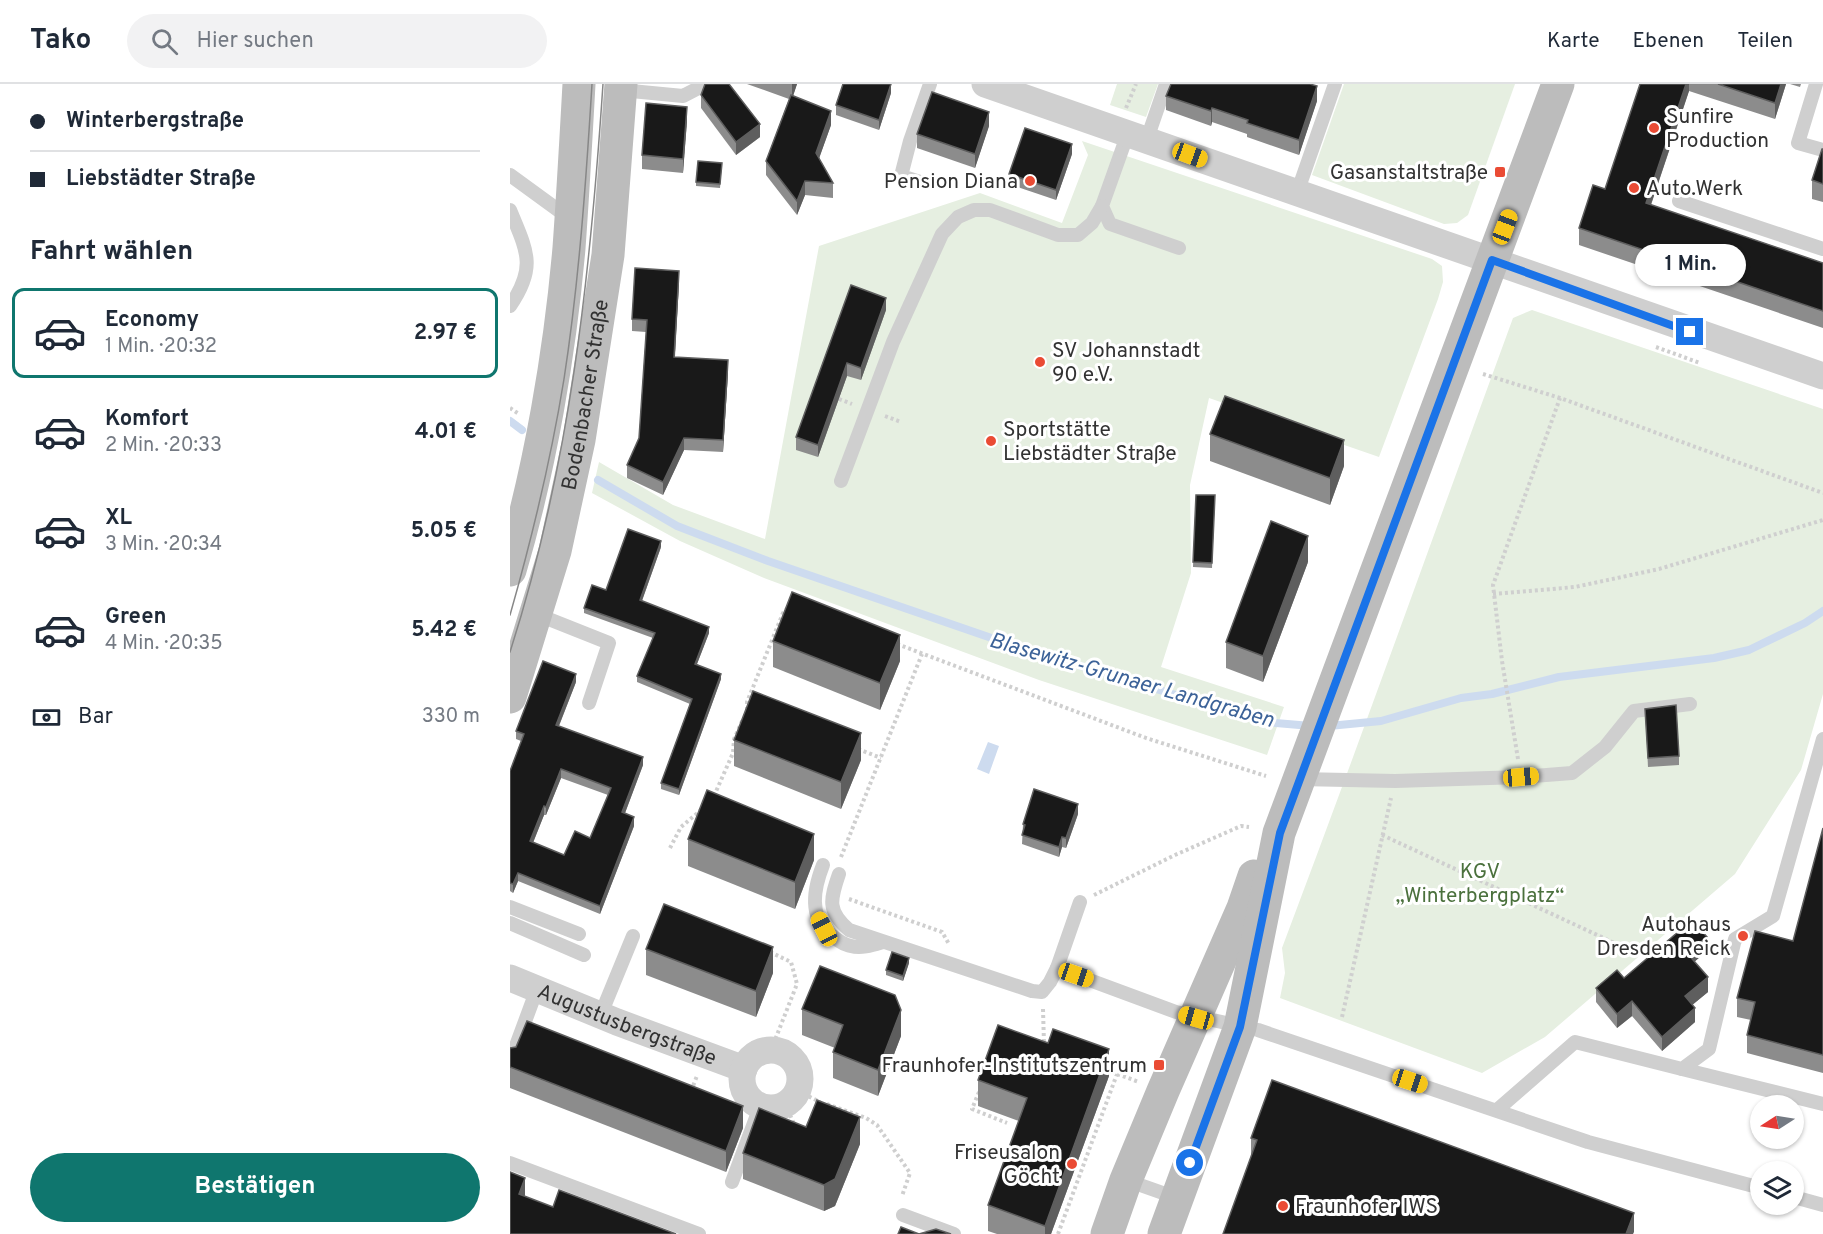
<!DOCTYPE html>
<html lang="de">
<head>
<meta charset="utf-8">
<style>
	body { margin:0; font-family:Overpass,sans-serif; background:#f2f2f3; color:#1f2937; height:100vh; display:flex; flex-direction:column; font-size:22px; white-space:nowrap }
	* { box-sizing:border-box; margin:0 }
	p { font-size:20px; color:#747a83 }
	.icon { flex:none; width:33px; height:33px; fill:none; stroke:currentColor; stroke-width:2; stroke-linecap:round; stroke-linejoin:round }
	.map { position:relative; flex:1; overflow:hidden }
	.details { display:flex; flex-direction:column; background:#fff; width:510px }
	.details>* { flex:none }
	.guide { display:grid; align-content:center; height:132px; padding:0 30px; background:#fff }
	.needle { width:39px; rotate:258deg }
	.tools { position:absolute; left:1240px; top:1011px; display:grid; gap:12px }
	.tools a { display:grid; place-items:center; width:54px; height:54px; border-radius:50%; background:#fff; box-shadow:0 2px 4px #0004; font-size:30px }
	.end { position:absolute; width:27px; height:27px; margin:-14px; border:8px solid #1a73e8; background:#fff; box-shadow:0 0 0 3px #fff }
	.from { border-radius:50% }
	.bubble { position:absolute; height:42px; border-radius:21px; background:#fff; box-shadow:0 2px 4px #0004; font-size:20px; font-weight:700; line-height:42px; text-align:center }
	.car { position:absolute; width:18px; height:36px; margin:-18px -9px; border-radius:8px; box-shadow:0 0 4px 2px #0007; background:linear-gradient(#f5c518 24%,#345 0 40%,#f5c518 0 76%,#345 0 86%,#f5c518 0) }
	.guide b { display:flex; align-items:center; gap:21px; height:57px; font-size:22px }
	.guide b+b { border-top:2px solid #e0e1e3 }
	.guide i { width:15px; height:15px; background:#1f2937 }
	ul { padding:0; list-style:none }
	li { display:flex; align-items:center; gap:18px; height:90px; margin:0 12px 9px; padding:0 18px; border:3px solid transparent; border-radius:12px }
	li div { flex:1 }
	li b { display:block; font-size:22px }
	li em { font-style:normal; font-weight:700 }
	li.active { border-color:#0f766e }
	li>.icon { width:54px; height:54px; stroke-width:1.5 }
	h2 { padding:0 30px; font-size:27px; line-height:72px }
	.pay { display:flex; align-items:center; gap:15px; height:66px; padding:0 30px; font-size:22px }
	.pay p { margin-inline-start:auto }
	.button { display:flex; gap:12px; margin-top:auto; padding:12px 30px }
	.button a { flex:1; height:69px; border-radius:36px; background:#0f766e; color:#fff; font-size:24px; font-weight:700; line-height:69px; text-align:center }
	header { display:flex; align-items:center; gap:36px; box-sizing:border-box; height:84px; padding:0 30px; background:#fff; border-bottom:2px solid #e0e1e3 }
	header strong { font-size:28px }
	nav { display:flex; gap:33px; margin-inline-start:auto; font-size:21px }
	.search { width:420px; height:54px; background:#f2f2f3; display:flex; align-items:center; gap:15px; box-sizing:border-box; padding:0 21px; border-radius:33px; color:#747a83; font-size:22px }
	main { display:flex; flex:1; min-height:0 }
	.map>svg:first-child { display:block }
</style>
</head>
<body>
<header>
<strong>Tako</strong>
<div class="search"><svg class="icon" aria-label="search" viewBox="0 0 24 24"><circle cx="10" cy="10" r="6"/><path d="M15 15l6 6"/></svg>Hier suchen</div>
<nav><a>Karte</a><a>Ebenen</a><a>Teilen</a></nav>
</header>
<main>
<section class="details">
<div class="guide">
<b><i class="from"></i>Winterbergstraße</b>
<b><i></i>Liebstädter Straße</b>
</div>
<h2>Fahrt wählen</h2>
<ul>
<li class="active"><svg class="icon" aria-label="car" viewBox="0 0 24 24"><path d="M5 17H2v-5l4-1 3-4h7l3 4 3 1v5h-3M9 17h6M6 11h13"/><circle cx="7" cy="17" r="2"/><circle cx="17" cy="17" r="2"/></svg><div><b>Economy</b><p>1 Min. · 20:32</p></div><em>2.97 €</em></li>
<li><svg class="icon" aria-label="car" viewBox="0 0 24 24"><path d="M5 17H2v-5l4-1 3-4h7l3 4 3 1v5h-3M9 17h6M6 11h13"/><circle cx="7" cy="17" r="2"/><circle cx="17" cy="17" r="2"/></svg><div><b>Komfort</b><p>2 Min. · 20:33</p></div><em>4.01 €</em></li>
<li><svg class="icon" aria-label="car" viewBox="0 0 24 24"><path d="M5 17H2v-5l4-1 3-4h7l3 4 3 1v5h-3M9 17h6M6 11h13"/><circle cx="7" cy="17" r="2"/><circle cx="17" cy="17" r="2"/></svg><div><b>XL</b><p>3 Min. · 20:34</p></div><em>5.05 €</em></li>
<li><svg class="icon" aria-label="car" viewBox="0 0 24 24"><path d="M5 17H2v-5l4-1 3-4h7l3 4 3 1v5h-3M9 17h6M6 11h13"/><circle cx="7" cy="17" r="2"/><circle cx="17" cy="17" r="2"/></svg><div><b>Green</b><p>4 Min. · 20:35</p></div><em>5.42 €</em></li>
</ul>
<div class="pay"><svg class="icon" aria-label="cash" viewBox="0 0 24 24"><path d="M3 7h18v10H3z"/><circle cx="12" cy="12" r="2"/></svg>Bar<p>330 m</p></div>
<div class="button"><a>Bestätigen</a></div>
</section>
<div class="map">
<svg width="1313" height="1150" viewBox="0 0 1313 1150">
	<rect width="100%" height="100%" fill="#fff"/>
	<!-- green -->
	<g fill="#e6efe1">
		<polygon points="607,0 648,0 636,33 600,21"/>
		<polygon points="834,0 1005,0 958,131 947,139 934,140 802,91"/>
		<polygon points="572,57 922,175 932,182 933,198 928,215 869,373 699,314 680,401 681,489 651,583 774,623 757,671 529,596 254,494 170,457 82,409 89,378 163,421 255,455 309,162 470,109 552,139 578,71"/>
		<path d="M 1022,226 L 1313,325 L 1313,610 L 1291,686 L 1225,790 L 1035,953 L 972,989 L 770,914 L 775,889 L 772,864 C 851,655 926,444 1003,234 Z"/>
	</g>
	<!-- water -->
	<polygon fill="#cddbef" points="478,658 489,662 479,690 467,685"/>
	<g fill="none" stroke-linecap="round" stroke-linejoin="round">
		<!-- stream -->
		<g stroke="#cddbef" stroke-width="8">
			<polyline points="0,337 12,346"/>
			<polyline points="88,396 167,442 258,477 496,559 754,638 801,642"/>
			<polyline points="819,642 871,637 951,614 982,610 1049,593 1204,574 1239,566 1295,539 1313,527"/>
		</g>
		<!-- path -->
		<g stroke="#cfcfcf" stroke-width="4" stroke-dasharray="3 3" stroke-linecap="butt">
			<polyline points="616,24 626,0"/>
			<polyline points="1146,263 1190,279"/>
			<polyline points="973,290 1050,314 1313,409"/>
			<polyline points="329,315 342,320"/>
			<polyline points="0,324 9,330"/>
			<polyline points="375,332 391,338"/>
			<polyline points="983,510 1065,503 1149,485 1313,436"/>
			<polyline points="387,560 636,654 756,692"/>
			<polyline points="237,626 237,618 273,529 277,525"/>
			<polyline points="348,665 371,674"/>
			<polyline points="1008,675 992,577 983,501 1050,314"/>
			<polyline points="204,712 223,669 224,655 233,635"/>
			<polyline points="872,751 1113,863"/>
			<polyline points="160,764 171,743 191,726"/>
			<polyline points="331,773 412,570"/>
			<polyline points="584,811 665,771 731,742 739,743"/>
			<polyline points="339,815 432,848 439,860"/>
			<polyline points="260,868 281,878 287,900 265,956 263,966"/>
			<polyline points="533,925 534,960"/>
			<polyline points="832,933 881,714"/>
			<polyline points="596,986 629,998"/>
			<polyline points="181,1007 187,992"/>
			<polyline points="288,1007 310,1018"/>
			<polyline points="469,1008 462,1025 497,1039"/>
			<polyline points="317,1020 356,1034 367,1041 400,1089 392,1112"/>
			<polyline points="280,1031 285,1042"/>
			<polyline points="548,1150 607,990"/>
		</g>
		<!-- lane -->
		<g stroke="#cfcfcf" stroke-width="14">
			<polyline points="1306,0 1288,59 1313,66"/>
			<polyline points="111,6 173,12 196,0"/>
			<polyline points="618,49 592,122 600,140 669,164"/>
			<polyline points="637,55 656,0"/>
			<polyline points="0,91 59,134"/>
			<polyline points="413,99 391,92 400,57 420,0"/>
			<polyline points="787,109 825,0"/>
			<polyline points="1169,117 1313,165"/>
			<path d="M 0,126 C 17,167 27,183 0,222"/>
			<polyline points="331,397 383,258 432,150 448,133 464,126 480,126 548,151 568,151 582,139 592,122"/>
			<polyline points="26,530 99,559 79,619"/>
			<polyline points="789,695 885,697 1011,693 1062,689 1095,663 1124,627 1180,620"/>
			<path d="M 313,781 C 304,804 298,832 320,850 C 326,855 333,861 341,862 C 351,865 363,861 373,858"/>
			<path d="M 329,790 C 320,816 317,827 339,846 L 522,907 L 532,908 L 540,898 L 547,884"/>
			<polyline points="570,818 547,884 666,928 748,946 1078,1058 1251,1104"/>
			<polyline points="0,823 69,850"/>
			<polyline points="0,839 74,871"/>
			<polyline points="91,930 123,852"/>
			<polyline points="0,978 27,905"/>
			<polyline points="1172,985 1313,1020"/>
			<polyline points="987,1026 1065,958 1172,985 1199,965 1225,855 1263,832 1313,655"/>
			<polyline points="0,1079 189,1150"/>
			<polyline points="616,1096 667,1114"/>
			<polyline points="222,1098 250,1023"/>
			<polyline points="1284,1113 1313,1121"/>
			<polyline points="393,1131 444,1150"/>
		</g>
		<!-- street -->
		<g stroke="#cfcfcf" stroke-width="27">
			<polyline points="475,0 1313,292"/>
			<path id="s1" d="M 0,894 L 107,938 L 234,985"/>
			<circle cx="261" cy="995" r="29"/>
		</g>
		<!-- secondary -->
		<g stroke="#bcbcbc" stroke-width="33">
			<path d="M 0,486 C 30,385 50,268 59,164 C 63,109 66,54 69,0"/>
			<path id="s2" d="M 0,613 L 45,467 L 69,356 L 98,171 L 111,0"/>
			<polyline points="597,1150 616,1096 653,1007 733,824 744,792"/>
			<polyline points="654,1150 730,943 769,749 1048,0"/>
		</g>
		<!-- tram -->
		<g stroke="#878787" stroke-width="1.5">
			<path d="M 0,531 C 22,454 41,375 54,295 C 69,198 76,98 82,0"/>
			<path d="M 0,568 C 60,381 80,195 93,0"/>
		</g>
	</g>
	<!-- wall -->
	<g fill="#8c8c8c" fill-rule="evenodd">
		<polygon points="237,0 287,0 283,12 321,41 309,74 323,99 323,114 295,111 287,131 256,91 256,77 279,15"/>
		<polygon points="1130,0 1276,0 1265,35 1179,7 1141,121 1313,179 1313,244 1069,161 1069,144 1095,105"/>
		<polygon points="1280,0 1291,0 1290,3"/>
		<polygon points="381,9 369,46 326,31 326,21"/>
		<polygon points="191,11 250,53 226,71 191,24"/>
		<polygon points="656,12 807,17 789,71 737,53 737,50 702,38 701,42 656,26"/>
		<polygon points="177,37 173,89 132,85 132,71"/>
		<polygon points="479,42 465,84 407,64 407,50"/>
		<polygon points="1313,65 1313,118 1302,115 1302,96"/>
		<polygon points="562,70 546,116 499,100 499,90"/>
		<polygon points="212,79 210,104 186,102 186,98"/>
		<polygon points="169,199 165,273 218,289 213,368 174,366 153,411 117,394 117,381 129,354 136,248 122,247 122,235"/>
		<polygon points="341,201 376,226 351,296 337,292 308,373 286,366 286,353"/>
		<polygon points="700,350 834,382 820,421 700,377"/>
		<polygon points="686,411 705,411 702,484 683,483"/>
		<polygon points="151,463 132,517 199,549 187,580 211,595 169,711 151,705 151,699 180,620 127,598 127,592 143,554 74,529 74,524"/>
		<polygon points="798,478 753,598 716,584 716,558"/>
		<polygon points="263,557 390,577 370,626 263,583"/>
		<path d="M 66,598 L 49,642 L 133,681 L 115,729 L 124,742 L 90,830 L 8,797 L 3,809 L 0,807 L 0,687 L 11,657 L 6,655 L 6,647 ZM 51,694 L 98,711 L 80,754 L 54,771 L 23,759 L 34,731 L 36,731 Z"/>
		<polygon points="1135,625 1169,672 1169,681 1138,683"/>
		<polygon points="224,656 351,676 331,725 224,682"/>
		<polygon points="568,730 556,764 552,763 549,773 512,760 513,740"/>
		<polygon points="1313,744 1313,989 1237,969 1237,951 1241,936 1227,933 1227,914 1283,857"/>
		<polygon points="178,755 304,776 285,825 178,782"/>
		<polygon points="136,865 263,889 246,933 136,891"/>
		<polygon points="1197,867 1184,878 1198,908 1182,921 1185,938 1152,967 1122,932 1107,944 1086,918 1086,904"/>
		<polygon points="399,879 393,897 376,891 376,886"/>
		<polygon points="292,925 391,952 368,1012 323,994 323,968 325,964 292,951"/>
		<polygon points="0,964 233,1044 216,1088 0,1004"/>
		<polygon points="599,992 541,1150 487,1150 478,1147 478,1121 509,1037 468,1022 468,996"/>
		<polygon points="296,1043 350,1060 325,1122 314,1127 233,1095 233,1069"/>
		<polygon points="741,1054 1124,1148 742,1073 741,1072"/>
	</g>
	<!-- shaded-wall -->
	<g fill="#5e5e5e">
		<polygon points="282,0 287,0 282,15"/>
		<polygon points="381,0 381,9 369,46 369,36"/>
		<polygon points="1176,0 1179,0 1179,7 1136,135 1136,119"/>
		<polygon points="1271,0 1276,0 1265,35 1265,19"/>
		<polygon points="807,2 807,17 789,71 789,56"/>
		<polygon points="177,23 177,37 173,89 173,75"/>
		<polygon points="702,24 702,38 701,42 701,27"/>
		<polygon points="321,27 321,41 306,83 306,69"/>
		<polygon points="479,28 479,42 465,84 465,70"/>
		<polygon points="250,40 250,53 226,71 226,58"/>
		<polygon points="562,60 562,70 546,116 546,106"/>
		<polygon points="295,97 295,111 287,131 287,117"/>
		<polygon points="169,187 169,199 164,285 164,273"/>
		<polygon points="376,214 376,226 351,296 351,284"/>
		<polygon points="218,276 218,289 213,368 213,356"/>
		<polygon points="337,279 337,292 308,373 308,361"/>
		<polygon points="174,354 174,366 153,411 153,398"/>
		<polygon points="834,356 834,382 820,421 820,394"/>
		<polygon points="798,452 798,478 753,598 753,572"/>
		<polygon points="151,457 151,463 130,522 130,516"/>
		<polygon points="199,543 199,549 185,585 185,580"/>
		<polygon points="390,551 390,577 370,626 370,599"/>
		<polygon points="66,590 66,598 46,649 46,641"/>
		<polygon points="211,590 211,595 169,711 169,705"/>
		<polygon points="351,649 351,676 331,725 331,698"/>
		<polygon points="133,673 133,681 112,737 112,728"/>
		<polygon points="51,685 51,694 36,731 36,723"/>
		<polygon points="568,720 568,730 556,764 556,754"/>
		<polygon points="34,722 34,731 20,766 20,757"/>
		<polygon points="124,733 124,742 90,830 90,822"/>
		<polygon points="304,750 304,776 285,825 285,798"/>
		<polygon points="552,753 552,763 549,773 549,763"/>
		<polygon points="8,789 8,797 3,809 3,800"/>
		<polygon points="1197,853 1197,867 1177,884 1177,869"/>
		<polygon points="263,863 263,889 246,933 246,907"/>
		<polygon points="399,874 399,879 393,897 393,892"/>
		<polygon points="1198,893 1198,908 1175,927 1175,912"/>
		<polygon points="1122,917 1122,932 1107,944 1107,930"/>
		<polygon points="1185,924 1185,938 1152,967 1152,953"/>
		<polygon points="391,926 391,952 368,1012 368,986"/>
		<polygon points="599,965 599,992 541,1150 535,1150 535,1142"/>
		<polygon points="233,1022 233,1044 216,1088 216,1067"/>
		<polygon points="350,1033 350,1060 325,1122 314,1127 314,1101"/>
		<polygon points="15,1094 15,1112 9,1110"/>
		<polygon points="1124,1129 1124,1148 1123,1150 1116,1150"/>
	</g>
	<!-- building -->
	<g fill="#191919" stroke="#5e5e5e" stroke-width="1.5" fill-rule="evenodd">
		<polygon points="195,0 219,0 250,40 226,58 191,11"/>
		<polygon points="333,0 381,0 369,36 326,21"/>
		<polygon points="661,0 800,0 807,2 789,56 737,39 738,36 702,24 701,27 656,12"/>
		<polygon points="1130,0 1176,0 1136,119 1313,179 1313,227 1069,144 1083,101 1095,105"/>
		<polygon points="1208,0 1271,0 1265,19"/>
		<polygon points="422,8 479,28 465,70 407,50"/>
		<polygon points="281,11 321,27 306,69 323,99 295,97 287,117 256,77"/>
		<polygon points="136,19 177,23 173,75 132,71"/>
		<polygon points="515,44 562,60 546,106 499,90"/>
		<polygon points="1312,65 1313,65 1313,100 1302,96"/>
		<polygon points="188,77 212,79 210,100 186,98"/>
		<polygon points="125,184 169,187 164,273 218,276 213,356 174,354 153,398 117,381 129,354 137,236 122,235"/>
		<polygon points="341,201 376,214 351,284 337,279 308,361 286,353"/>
		<polygon points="715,312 834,356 820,394 700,350"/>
		<polygon points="686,411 705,411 702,479 683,478"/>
		<polygon points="761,437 798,452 753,572 716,558"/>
		<polygon points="118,445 151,457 130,516 199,543 185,580 211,590 169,705 151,699 182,615 127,592 145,549 74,524 82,501 96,506"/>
		<polygon points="282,508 390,551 370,599 263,557"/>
		<path d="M 33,577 L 66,590 L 46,641 L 133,673 L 112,728 L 124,733 L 90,822 L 8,789 L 3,800 L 0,799 L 0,687 L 14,650 L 6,647 ZM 51,685 L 101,704 L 80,754 L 65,747 L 54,771 L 20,757 L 34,722 L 36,723 Z"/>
		<polygon points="243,607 351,649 331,698 224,656"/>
		<polygon points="1166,621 1169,672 1138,674 1135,625"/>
		<polygon points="524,705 568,720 556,754 552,753 549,763 512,751 515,741 513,740"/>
		<polygon points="197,706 304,750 285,798 178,755"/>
		<polygon points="1313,744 1313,971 1237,951 1245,918 1227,914 1245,847 1283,857"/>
		<polygon points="154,820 263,863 246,907 136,865"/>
		<polygon points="1182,836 1197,853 1177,869 1198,893 1175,912 1185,924 1152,953 1122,917 1107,930 1086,904 1107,886 1114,894"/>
		<polygon points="382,868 399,874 393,892 376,886"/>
		<polygon points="310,882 385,911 391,926 368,986 323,968 333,941 292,925"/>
		<polygon points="17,937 233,1022 216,1067 0,983 0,964 6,963"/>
		<polygon points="488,941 538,959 543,945 599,965 535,1142 478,1121 517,1014 468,996"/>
		<polygon points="762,996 1124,1129 1116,1150 713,1150 747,1056 741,1054"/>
		<polygon points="307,1016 350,1033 325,1095 314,1101 233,1069 249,1024 296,1043"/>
		<polygon points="0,1088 15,1094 9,1110 43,1123 49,1106 166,1150 0,1150"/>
		<polygon points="391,1143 409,1150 426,1145 441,1150 388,1150"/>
	</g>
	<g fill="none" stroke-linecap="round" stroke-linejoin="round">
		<!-- route -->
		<polyline stroke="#1a73e8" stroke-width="8" points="680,1079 730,943 770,749 982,176 1180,248"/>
	</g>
	<!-- markers -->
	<g fill="#ea4b34" stroke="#fff" stroke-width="2">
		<circle cx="1144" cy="44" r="6"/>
		<rect x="984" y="82" width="12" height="12" rx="3"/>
		<circle cx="520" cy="97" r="6"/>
		<circle cx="1124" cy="104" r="6"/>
		<circle cx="530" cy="278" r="6"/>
		<circle cx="481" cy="357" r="6"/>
		<circle cx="1233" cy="852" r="6"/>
		<rect x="643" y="975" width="12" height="12" rx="3"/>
		<circle cx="562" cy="1080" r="6"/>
		<circle cx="773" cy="1122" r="6"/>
	</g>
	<g text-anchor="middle" stroke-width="6" stroke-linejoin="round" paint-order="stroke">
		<!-- poi labels -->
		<g font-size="21" fill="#323232" stroke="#fff" text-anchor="start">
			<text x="1156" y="39">Sunfire<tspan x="1156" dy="24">Production</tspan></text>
			<text x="978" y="95" text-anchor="end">Gasanstaltstraße</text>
			<text x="508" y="104" text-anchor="end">Pension Diana</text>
			<text x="1136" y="111">Auto.Werk</text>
			<text x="542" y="273">SV Johannstadt<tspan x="542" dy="24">90 e.V.</tspan></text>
			<text x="493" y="352">Sportstätte<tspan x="493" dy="24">Liebstädter Straße</tspan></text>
			<text x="1221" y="847" text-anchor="end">Autohaus<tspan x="1221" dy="24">Dresden Reick</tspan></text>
			<text x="637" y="988" text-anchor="end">Fraunhofer-Institutszentrum</text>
			<text x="550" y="1075" text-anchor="end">Friseusalon<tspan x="550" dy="24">Göcht</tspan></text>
			<text x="785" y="1129">Fraunhofer IWS</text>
		</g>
		<!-- street labels -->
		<g font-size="21" fill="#323232" stroke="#fff">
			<text dy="7" stroke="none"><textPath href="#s2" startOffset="312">Bodenbacher Straße</textPath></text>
			<text dy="7" stroke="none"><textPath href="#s1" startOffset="126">Augustusbergstraße</textPath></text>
		</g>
		<!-- park labels -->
		<g font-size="21" fill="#4b713d" stroke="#fff">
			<text x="970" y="794">KGV<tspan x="970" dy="24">„Winterbergplatz“</tspan></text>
		</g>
		<!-- water labels -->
		<g font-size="22" font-style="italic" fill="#3c6298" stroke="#fff">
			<text transform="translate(622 595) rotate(16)" y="8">Blasewitz‐Grunaer Landgraben</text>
		</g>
	</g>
</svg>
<div class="tools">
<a><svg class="needle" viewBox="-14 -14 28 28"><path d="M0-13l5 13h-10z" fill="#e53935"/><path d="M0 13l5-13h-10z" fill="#747a83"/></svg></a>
<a><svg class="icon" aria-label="layers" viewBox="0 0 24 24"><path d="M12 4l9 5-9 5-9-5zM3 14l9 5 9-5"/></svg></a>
</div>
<i class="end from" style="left:680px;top:1079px"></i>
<i class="end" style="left:1180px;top:248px"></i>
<div class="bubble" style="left:1125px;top:160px;width:111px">1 Min.</div>
<i class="car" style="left:680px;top:71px;rotate:110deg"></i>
<i class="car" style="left:995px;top:143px;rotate:21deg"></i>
<i class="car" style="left:1011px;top:693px;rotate:85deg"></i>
<i class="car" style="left:314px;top:845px;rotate:333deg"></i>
<i class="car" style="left:566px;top:891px;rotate:109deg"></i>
<i class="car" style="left:686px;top:934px;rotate:286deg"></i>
<i class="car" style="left:900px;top:997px;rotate:108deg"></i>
</div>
</main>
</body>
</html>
